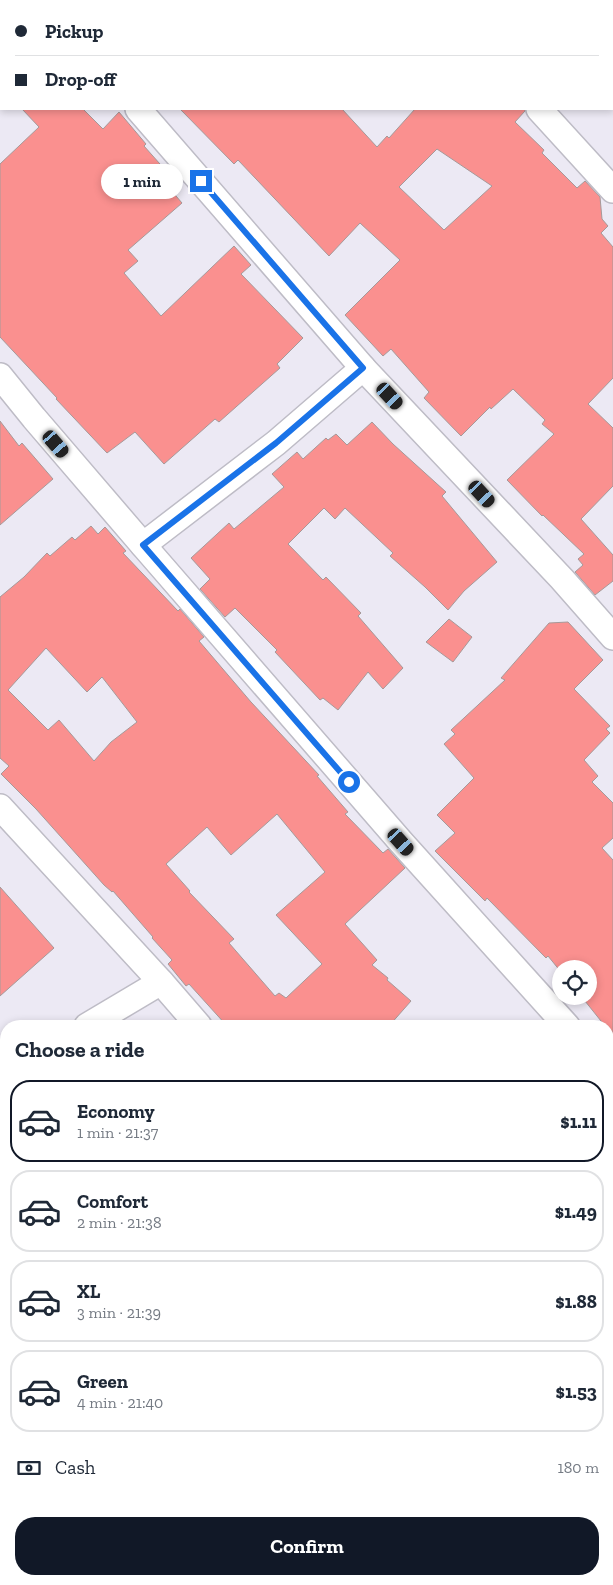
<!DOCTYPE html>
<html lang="en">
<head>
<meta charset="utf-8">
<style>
	body { margin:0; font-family:"Zilla Slab",serif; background:#f6f6f7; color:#1f2937; height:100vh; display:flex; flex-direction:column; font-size:19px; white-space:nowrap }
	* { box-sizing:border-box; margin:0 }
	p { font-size:16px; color:#747a83 }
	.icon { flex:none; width:28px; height:28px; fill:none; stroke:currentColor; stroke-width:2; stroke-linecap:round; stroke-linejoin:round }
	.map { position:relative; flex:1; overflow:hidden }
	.panel { position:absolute; left:0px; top:1020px; width:614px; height:565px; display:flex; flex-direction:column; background:#fff; border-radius:20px 20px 0 0; box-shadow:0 2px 8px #0003 }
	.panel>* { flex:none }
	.guide { position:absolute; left:0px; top:0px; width:614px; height:110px; box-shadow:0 2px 8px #0003; display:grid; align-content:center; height:110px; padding:0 15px; background:#fff }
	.buttons { position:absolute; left:552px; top:960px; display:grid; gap:10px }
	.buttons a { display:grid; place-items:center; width:45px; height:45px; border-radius:50%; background:#fff; box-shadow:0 2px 8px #0003; font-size:25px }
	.end { position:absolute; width:22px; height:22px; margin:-11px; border:6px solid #1a73e8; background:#fff; box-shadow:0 0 0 2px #fff }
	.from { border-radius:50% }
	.bubble { position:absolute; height:35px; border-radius:18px; background:#fff; box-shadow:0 2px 8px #0003; font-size:16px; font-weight:700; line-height:35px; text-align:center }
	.car { position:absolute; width:15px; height:30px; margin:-15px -8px; border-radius:6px; box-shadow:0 0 4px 1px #0007; background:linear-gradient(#222 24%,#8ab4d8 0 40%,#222 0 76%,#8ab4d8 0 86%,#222 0) }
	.guide b { display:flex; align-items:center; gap:18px; height:48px; font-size:19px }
	.guide b+b { border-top:1px solid #e0e1e3 }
	.guide i { width:12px; height:12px; background:#1f2937 }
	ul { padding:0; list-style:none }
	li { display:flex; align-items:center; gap:15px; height:82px; margin:0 10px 8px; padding:0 5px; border:2px solid #e0e1e3; border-radius:20px }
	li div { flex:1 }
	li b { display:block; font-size:19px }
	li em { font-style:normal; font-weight:700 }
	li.current { border-color:#111827 }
	li>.icon { width:45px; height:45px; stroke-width:1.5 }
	h2 { padding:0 15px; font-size:22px; line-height:60px }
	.pay { display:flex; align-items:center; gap:12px; height:55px; padding:0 15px; font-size:19px }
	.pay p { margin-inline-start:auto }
	.cta { display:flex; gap:10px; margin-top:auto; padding:10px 15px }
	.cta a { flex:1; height:58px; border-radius:20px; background:#111827; color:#fff; font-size:20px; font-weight:700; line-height:58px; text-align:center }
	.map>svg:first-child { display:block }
</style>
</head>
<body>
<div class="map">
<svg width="613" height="1585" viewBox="0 0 613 1585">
	<rect width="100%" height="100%" fill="#ece9f4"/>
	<!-- building -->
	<g fill="#fa908f" stroke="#a69999" fill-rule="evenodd">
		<polygon points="22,109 83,109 103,129 119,112 146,144 144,146 160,164 153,169 182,203 128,250 138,261 124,273 161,316 234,246 251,265 241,274 303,338 277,364 280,368 219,422 215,419 164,464 135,432 107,453 56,399 57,398 0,337 0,164 39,127"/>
		<path d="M 180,109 L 342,109 L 377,147 L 387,136 L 389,138 L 415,109 L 525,109 L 525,111 L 515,122 L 544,150 L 542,153 L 577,188 L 585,181 L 600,197 L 602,219 L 608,226 L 601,233 L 613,247 L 613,378 L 588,404 L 613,428 L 613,486 L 581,519 L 613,555 L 613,581 L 595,595 L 575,572 L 583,565 L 578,559 L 584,554 L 543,515 L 542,516 L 507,480 L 554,434 L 542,424 L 545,420 L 513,389 L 491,409 L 490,407 L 461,436 L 424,398 L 429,392 L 391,349 L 383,356 L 345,315 L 400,260 L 360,223 L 329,256 L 238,160 L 234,164 ZM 437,149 L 492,186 L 444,230 L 399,187 Z"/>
		<polygon points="0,421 19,446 22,443 53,479 0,525"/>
		<polygon points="372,422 393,444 446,492 442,496 497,562 464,591 448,610 425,587 390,556 393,553 345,508 335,519 324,508 288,544 323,580 326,577 361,613 358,616 403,668 383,689 368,672 338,710 323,698 320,700 275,652 277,650 235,608 225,617 200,589 210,579 191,558 229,523 234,529 284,487 272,474 297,452 303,459 326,438 328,440 336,434 347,445"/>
		<path d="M 91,526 L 98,534 L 105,527 L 126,551 L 123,553 L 178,611 L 180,609 L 204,637 L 199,641 L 251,702 L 319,775 L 317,776 L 348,812 L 345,814 L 383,853 L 388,849 L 405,868 L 345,924 L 377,960 L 372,965 L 388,978 L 387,980 L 411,1001 L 389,1026 L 227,1026 L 189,984 L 186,986 L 168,964 L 172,960 L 152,938 L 153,937 L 113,891 L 112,892 L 104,885 L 36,809 L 1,774 L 9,766 L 0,758 L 0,597 L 24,577 L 47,553 L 50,556 L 72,537 L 75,540 ZM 46,648 L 87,692 L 102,677 L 137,722 L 111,742 L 94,761 L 59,720 L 48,730 L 8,690 ZM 277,814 L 325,872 L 276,915 L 322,964 L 286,998 L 279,993 L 275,996 L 229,943 L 234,939 L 189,892 L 190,891 L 166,864 L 207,827 L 231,855 Z"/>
		<polygon points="449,619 472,637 453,662 426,642"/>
		<polygon points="568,622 603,660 574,689 610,726 606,729 610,733 584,760 598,776 592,782 613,803 613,838 602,848 613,860 613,1037 608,1030 608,1026 605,1026 581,996 589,996 589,969 561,969 561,972 548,956 546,958 487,898 485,901 435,851 455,833 437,815 474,778 444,744 455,734 451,730 505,680 501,678 549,623"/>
		<polygon points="0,887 54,948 0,996"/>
	</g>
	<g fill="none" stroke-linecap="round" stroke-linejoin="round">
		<defs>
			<g id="minor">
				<polyline points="439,0 440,1"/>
				<polyline points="60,1 61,0"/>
				<polyline points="0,37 1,39"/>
				<polyline points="138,109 363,368 562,579 613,637"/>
				<polyline points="539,109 613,190"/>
				<polyline points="0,376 34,418 143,545 401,842 567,1026"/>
				<polyline points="143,545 276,443 363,368"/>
				<polyline points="0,807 161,982 199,1026"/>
				<polyline points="87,1026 161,982"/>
				<polyline points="608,1072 613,1078"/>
				<polyline points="0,1103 6,1097"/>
				<polyline points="608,1158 613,1153"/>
				<polyline points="0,1250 6,1257"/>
				<polyline points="608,1377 613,1373"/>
				<polyline points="300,1579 306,1585"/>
				<polyline points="120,1585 127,1579"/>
				<polyline points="391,1585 396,1579"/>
			</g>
		</defs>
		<!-- minor casing -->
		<use href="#minor" stroke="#bebcc6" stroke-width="28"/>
		<!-- minor -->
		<use href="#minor" stroke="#fff" stroke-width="25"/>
	</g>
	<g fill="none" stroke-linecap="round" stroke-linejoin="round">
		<!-- route -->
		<polyline stroke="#1a73e8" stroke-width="6" points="201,181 363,368 276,443 143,545 349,782"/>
	</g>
</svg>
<div class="buttons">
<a><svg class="icon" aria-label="locate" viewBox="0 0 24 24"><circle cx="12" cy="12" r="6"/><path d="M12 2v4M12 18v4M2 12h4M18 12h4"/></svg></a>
</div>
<i class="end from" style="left:349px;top:782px"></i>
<i class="end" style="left:201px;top:181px"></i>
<div class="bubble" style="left:101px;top:164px;width:82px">1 min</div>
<i class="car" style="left:390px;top:396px;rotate:137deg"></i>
<i class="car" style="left:56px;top:444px;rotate:139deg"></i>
<i class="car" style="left:482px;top:494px;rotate:137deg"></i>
<i class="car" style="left:401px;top:842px;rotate:138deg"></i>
<div class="guide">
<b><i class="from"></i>Pickup</b>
<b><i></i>Drop-off</b>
</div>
<section class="panel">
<h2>Choose a ride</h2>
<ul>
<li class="current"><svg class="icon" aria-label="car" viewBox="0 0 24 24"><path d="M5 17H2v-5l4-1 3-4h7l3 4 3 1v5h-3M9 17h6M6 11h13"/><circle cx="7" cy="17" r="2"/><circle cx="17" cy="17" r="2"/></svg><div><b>Economy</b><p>1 min · 21:37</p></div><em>$1.11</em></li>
<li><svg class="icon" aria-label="car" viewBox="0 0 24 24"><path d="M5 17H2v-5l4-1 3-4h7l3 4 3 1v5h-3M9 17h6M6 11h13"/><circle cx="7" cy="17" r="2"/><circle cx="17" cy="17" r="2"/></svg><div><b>Comfort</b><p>2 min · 21:38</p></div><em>$1.49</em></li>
<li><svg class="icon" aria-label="car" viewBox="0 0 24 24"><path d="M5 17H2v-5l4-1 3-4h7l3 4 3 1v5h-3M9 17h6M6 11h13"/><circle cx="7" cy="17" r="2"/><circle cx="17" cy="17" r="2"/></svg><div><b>XL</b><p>3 min · 21:39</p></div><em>$1.88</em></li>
<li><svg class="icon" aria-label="car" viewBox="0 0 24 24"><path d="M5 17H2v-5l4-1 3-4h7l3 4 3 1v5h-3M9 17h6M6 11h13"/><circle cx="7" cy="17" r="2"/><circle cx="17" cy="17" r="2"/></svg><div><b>Green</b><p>4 min · 21:40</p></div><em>$1.53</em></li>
</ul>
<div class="pay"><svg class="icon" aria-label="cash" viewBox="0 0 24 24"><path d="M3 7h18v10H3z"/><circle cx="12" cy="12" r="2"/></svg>Cash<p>180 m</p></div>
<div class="cta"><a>Confirm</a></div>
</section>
</div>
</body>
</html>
